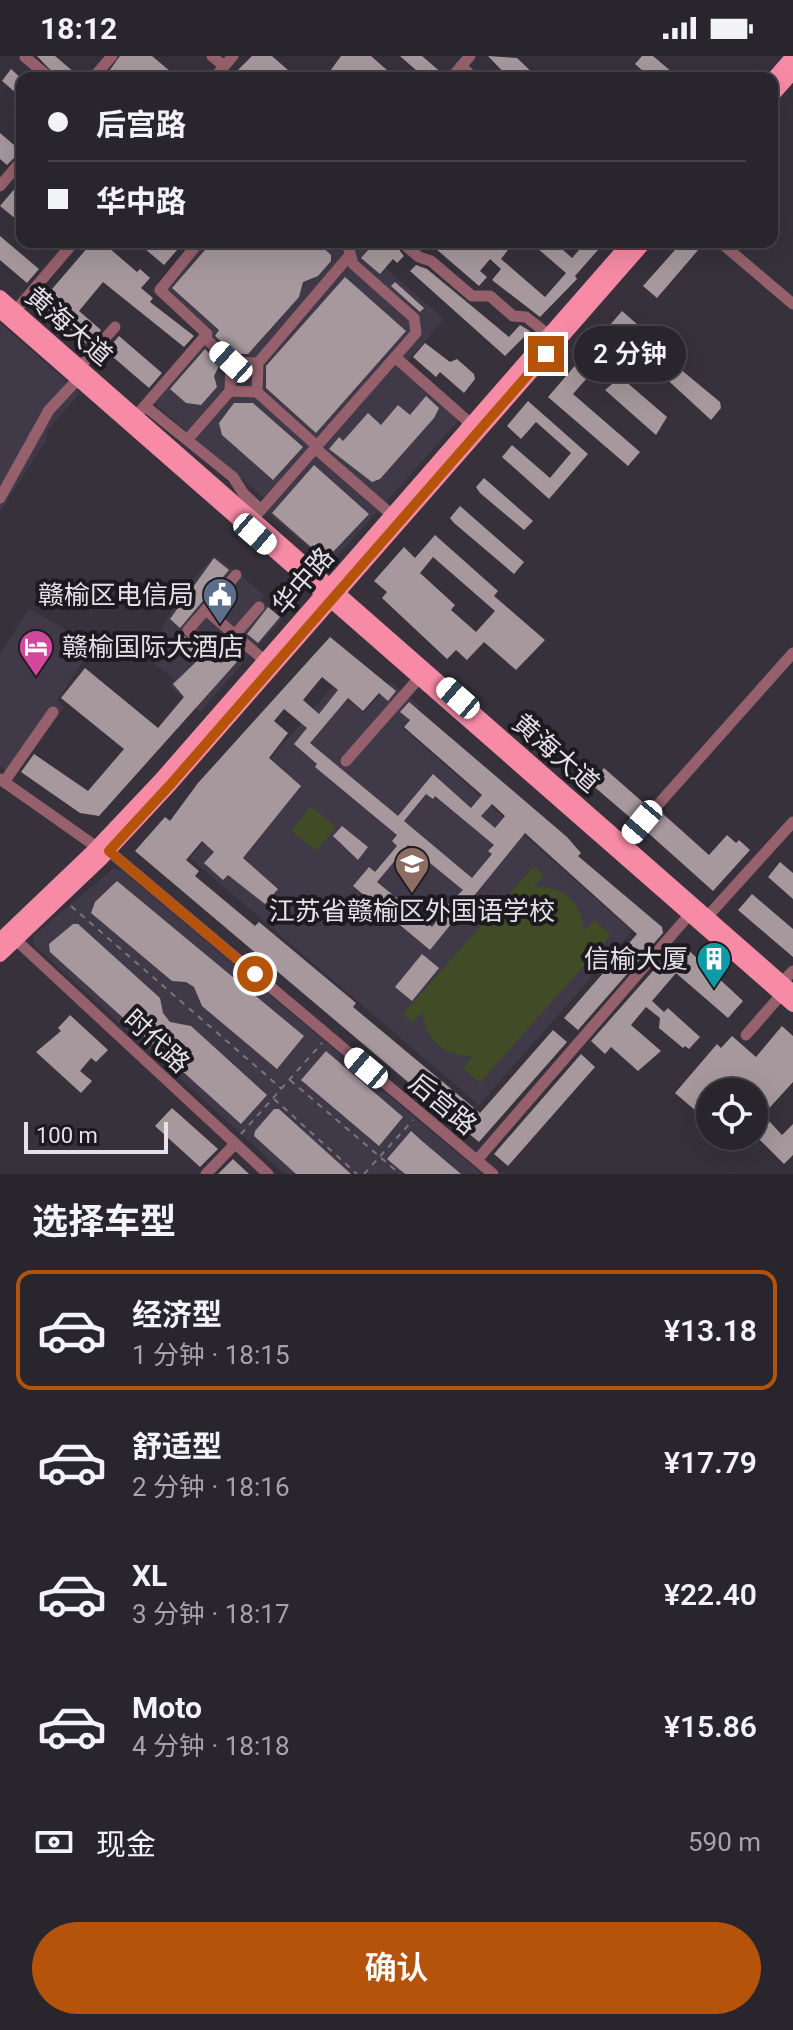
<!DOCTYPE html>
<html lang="zh">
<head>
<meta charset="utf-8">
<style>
	body { margin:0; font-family:Roboto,"Noto Sans SC",sans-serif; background:#343138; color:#f1f3f6; height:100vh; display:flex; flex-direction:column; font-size:30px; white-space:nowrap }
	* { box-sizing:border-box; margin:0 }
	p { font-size:26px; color:#a5a5a9 }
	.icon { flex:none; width:44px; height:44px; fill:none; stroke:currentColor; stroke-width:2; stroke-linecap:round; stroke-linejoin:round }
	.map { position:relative; height:1118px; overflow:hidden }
	.panel { display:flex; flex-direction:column; background:#28252c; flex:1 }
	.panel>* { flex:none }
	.hud { position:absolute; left:16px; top:16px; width:762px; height:176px; border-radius:16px; box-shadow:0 8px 32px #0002,0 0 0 2px #444248; display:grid; align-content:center; height:176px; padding:0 32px; background:#28252c }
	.buttons { position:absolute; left:696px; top:1022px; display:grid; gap:16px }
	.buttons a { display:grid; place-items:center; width:72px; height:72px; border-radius:50%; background:#28252c; box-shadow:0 8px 32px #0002,0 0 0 2px #444248; font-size:40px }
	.scale { position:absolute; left:24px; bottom:20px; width:144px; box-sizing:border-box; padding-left:8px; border:4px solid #e4e1e8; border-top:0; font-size:22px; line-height:28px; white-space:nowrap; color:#e4e1e8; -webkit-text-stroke:6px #1c1a1e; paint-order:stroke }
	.end { position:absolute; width:36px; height:36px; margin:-18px; border:10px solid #b45309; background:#fff; box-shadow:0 0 0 4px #fff }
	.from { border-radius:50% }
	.bubble { position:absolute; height:56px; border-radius:28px; background:#28252c; box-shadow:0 8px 32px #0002,0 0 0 2px #444248; font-size:26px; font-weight:600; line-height:56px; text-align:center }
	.car { position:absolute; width:24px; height:48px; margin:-24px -12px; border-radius:10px; box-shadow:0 0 6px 2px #0007; background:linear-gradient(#fff 24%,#345 0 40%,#fff 0 76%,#345 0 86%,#fff 0) }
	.hud b { display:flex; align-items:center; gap:28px; height:76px; font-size:30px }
	.hud b+b { border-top:2px solid #444248 }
	.hud i { width:20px; height:20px; background:#f1f3f6 }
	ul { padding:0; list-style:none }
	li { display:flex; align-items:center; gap:24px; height:120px; margin:0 16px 12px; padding:0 16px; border:4px solid transparent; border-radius:16px }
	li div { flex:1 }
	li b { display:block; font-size:30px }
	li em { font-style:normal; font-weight:600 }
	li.on { border-color:#b45309 }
	li>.icon { width:72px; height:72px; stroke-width:1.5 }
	h2 { padding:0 32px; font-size:36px; line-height:96px }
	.pay { display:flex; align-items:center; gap:20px; height:88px; padding:0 32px; font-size:30px }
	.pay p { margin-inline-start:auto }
	.action { display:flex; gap:16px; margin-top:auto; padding:16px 32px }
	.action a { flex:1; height:92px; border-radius:48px; background:#b45309; color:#fff; font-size:32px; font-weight:600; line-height:92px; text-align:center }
	.status { display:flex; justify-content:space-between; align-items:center; height:56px; padding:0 40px; background:#28252c; direction:ltr }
	.status svg { height:22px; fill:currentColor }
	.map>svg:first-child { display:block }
</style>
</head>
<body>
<div class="status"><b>18:12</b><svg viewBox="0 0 49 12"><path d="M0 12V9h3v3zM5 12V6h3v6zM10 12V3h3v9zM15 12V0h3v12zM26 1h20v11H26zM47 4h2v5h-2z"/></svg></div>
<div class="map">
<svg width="793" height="1118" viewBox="0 0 793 1118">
	<rect width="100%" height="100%" fill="#36313b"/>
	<!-- built -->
	<g fill="#403948">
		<polygon points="193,186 356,186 444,263 408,305 466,356 336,502 320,502 267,456 272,449 146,340 200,278 151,235"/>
		<polygon points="0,267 80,337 47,375 46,384 0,456"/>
		<polygon points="214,499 264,539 261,544 282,563 200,656 170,630 174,623 148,603 177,542"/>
		<polygon points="29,553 93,589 57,645 64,651 15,720 0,710 0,598"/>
		<polygon points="391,626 419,650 402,671 632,875 479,1049 190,802 203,787 200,784 332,631 364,657"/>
		<polygon points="114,812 125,817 482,1118 285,1118 33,888 34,879"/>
	</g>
	<!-- green -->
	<g fill="#414b25">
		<polygon points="311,750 336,771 316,795 291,775"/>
		<path d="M 534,810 L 544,819 L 534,831 C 563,829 582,847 584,875 L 594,864 L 611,879 L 480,1027 L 463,1012 L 473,1000 C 445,1001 425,984 423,956 L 413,967 L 403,958 Z"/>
	</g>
	<!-- building -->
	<g fill="#a6989d" fill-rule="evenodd">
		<polygon points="37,0 55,0 81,22 58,22"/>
		<polygon points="120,0 152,0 171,16 166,22 104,22"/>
		<polygon points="252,0 272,0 297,22 243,22 236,16"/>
		<polygon points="341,0 371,0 396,22 374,22 365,14 358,22 325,22"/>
		<polygon points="400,0 422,0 443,18 443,22 425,22"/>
		<polygon points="488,0 517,2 538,22 509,22"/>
		<polygon points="642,0 653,0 679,22 651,22 635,8"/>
		<polygon points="11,13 22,23 22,42 2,25"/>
		<polygon points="0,77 21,95 7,109 0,103"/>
		<polygon points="22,124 22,168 0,150"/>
		<polygon points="0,180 39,213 27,227 0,204"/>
		<polygon points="84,186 102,186 137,216 140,213 150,222 141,232 153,242 150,246 194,280 184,291 103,226 79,255 101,274 88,289 40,247 89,190"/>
		<polygon points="137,186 184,186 164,209"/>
		<polygon points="212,186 317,186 331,199 331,205 318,220 303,226 299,241 248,298 234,298 215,280 219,274 172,232"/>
		<polygon points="375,186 393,186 404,200 397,207 393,203 380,218 361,202"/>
		<polygon points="428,186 514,186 501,203 545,241 566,217 537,192 542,186 554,186 572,202 586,186 605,186 575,220 577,223 540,261 492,224 501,213 490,203 480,215 487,221 479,230"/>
		<polygon points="682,186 705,186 657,242 643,230"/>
		<polygon points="416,209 427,213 509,281 520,269 530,275 505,300 410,215"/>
		<polygon points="345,221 406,275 316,377 266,332 266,310"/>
		<polygon points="395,226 424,252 420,256 391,230"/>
		<polygon points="622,255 638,269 633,274 720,346 721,352 711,364 622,282 573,338 640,396 628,410 548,341"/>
		<polygon points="119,280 162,317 149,332 106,295"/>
		<polygon points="425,287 450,306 457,303 474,318 475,323 464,337 440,316 436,321 413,301"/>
		<polygon points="205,293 220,308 214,320 217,331 201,349 186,347 170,333"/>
		<polygon points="618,323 624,324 667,361 656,379 605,334"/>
		<polygon points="426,340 439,352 434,362 380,423 372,426 329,393 339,381 343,385 368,357 381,369 398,349 410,359"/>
		<polygon points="528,345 588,398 549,443 502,401 512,389 550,422 571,397 536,366 521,383 507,370"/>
		<polygon points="234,347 253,347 303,391 273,424 222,379 219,367"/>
		<polygon points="314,409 369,458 331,498 323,495 320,499 272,457"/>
		<polygon points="484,422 533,465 524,474 480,437 476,431"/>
		<polygon points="460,450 524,506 514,518 454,467 450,462"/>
		<path d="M 435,479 L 498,535 L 494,540 L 545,584 L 516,614 L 484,586 L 467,604 L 456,594 L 447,603 L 382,542 L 387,536 L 374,525 L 404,491 L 415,502 ZM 433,501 L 495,555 L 476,576 L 451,554 L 455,549 L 420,517 Z"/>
		<polygon points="214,502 229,514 180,572 170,563"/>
		<polygon points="268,551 280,561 258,587 247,578"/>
		<polygon points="180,576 215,607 223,605 236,591 244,598 99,760 80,757 21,716 34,698 88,735 124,693 61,642 85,612 158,672 184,641 173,628 197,605 174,584"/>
		<path d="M 330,581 L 396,635 L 388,645 L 379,637 L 363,655 L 348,642 L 310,687 L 398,760 L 433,718 L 471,752 L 482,739 L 404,671 L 410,664 L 400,656 L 409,646 L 567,781 L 581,797 L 578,800 L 662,871 L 663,877 L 578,974 L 564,962 L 637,878 L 525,777 L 430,894 L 353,830 L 369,811 L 375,816 L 397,790 L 392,785 L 397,779 L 315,711 L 317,708 L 294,688 L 307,672 L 284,653 L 274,665 L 288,677 L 269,702 L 301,730 L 243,802 L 278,833 L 265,848 L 228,819 L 223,824 L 204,807 L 214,796 L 202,785 L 186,804 L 199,815 L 195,820 L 255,870 L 259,866 L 356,947 L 353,951 L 480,1057 L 553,974 L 567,986 L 479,1086 L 135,795 L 165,761 L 170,765 L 198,727 ZM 322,621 L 338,634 L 319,658 L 303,644 ZM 426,738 L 433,743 L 435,740 L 494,789 L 488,795 L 492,798 L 472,822 L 404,765 ZM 492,748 L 505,760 L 495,772 L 481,760 ZM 408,789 L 463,834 L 441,855 L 443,857 L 432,871 L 377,826 Z"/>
		<polygon points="604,712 646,749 633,764 591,728"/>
		<polygon points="662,757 709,799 727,779 736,787 739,784 750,794 713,835 646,775"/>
		<polygon points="342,770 368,791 358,804 333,780"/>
		<polygon points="780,806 793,817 793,843 768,821"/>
		<polygon points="117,825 304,980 277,1013 202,950 194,931 186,926 172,925 91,857 95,846"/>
		<polygon points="752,838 793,873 793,901 738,854"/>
		<polygon points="73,868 78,868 160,942 163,957 170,966 191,970 267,1039 241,1068 50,896 49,888"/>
		<polygon points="675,890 684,890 743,945 728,962 676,917 652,945 664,956 668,952 700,981 689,993 685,990 683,992 659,972 660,962 646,951 631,969 661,995 638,1015 611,991 605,998 591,985"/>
		<polygon points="422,898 439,912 412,945 395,931"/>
		<polygon points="70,959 108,994 96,1006 91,1002 80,1015 92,1025 81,1037 36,996 61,975 58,972"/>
		<polygon points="782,970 793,980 793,1026 762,1060 754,1053 754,1036 710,1036 710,1067 675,1037 717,988 721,992 732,980 756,1001"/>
		<polygon points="326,995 403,1061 379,1090 301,1024"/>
		<polygon points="581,998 595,1011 508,1110 494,1098"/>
		<polygon points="172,1052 218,1093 200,1111 155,1070"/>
		<polygon points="274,1053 279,1053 351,1118 296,1118 254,1080 255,1075"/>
		<polygon points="769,1065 782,1079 793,1068 793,1099 784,1108 755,1079"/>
		<polygon points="411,1075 422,1085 461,1118 405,1118 387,1103"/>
		<polygon points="233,1103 249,1118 218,1118"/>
	</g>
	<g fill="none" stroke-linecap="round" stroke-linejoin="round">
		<!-- path -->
		<g stroke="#7a757e" stroke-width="2" stroke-dasharray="6 6" stroke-linecap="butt">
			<polyline points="71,850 282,1033"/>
			<polyline points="290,1024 400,1118"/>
			<polyline points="274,1043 357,1118"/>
			<polyline points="241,1078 322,987"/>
			<polyline points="364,1118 413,1064"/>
		</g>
		<!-- minor -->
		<g stroke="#96616d" stroke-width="11">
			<polyline points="212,0 224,10"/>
			<polyline points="25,1 50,22"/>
			<polyline points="461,10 474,22"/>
			<polyline points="93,22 112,0"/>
			<polyline points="214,22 233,0"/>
			<polyline points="451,22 470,0"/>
			<polyline points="0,130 22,104"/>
			<polyline points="401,186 419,201 431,205 472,240 490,240 513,260 526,261 549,279"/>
			<polyline points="720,186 793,248"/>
			<polyline points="16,254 74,186"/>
			<polyline points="204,281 231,306"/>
			<polyline points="395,301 471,368"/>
			<polyline points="258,307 231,306 230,335 257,336 258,307 349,200"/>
			<polyline points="80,311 115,271"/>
			<polyline points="257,336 317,390"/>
			<polyline points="145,350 233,421 243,437 261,454"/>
			<polyline points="136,360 207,278 160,234 199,186"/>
			<polyline points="188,383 230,335"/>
			<polyline points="315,392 392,459"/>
			<polyline points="0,442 49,354 78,323"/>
			<polyline points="253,463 416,277 414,262 353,208 347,186"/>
			<polyline points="236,519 188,574 217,599 259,551"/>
			<polyline points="206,554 265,605"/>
			<polyline points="346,705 419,622"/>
			<polyline points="0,723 101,794"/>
			<polyline points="4,726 53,656"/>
			<polyline points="623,788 793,597"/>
			<polyline points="109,795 493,1118"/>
			<polyline points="707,861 793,766"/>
			<polyline points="16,884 268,1118"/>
			<polyline points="782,926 793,915"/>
			<polyline points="746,979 781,939"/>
			<polyline points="477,1104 689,859"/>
			<polyline points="206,1118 235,1088"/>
		</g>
		<!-- major -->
		<g stroke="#f78ba5" stroke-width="14">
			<polyline points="772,24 793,0"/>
			<polyline points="772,40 793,16"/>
			<polyline points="0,241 793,936"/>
			<polyline points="0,255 793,949"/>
			<polyline points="0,884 93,795 162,722 630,186"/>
			<polyline points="0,899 101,803 170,729 645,186"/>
		</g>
	</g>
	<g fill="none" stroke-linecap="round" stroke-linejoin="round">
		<!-- route -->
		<polyline stroke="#b45309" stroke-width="10" points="255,918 109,795 170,729 546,298"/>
	</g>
	<!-- icons -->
	<defs>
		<symbol id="civic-pin" viewBox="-11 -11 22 30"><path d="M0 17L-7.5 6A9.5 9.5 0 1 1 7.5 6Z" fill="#5c6f8a" stroke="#1c1a1e"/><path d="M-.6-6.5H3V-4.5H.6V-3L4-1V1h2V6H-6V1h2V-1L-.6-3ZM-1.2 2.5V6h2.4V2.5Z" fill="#fff"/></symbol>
		<symbol id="hotel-pin" viewBox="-11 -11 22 30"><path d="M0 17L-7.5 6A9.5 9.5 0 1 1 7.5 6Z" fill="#d1479c" stroke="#1c1a1e"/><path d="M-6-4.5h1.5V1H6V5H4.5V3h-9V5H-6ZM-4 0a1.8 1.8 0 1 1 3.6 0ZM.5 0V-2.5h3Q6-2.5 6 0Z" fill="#fff"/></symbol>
		<symbol id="school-pin" viewBox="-11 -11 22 30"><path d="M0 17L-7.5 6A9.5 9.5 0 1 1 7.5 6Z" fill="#8d6e63" stroke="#1c1a1e"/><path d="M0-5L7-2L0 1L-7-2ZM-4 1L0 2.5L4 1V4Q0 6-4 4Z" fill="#fff"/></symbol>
		<symbol id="building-pin" viewBox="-11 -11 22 30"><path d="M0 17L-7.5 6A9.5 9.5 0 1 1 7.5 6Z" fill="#0f9aa8" stroke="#1c1a1e"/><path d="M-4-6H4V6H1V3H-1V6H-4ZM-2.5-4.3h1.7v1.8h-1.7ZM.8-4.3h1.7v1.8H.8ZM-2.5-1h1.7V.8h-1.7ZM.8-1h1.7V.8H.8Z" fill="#fff"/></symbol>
	</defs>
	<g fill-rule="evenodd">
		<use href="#civic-pin" x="200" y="519" width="40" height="54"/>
		<use href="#hotel-pin" x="16" y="571" width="40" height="54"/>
		<use href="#school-pin" x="392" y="788" width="40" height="54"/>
		<use href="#building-pin" x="694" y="883" width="40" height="54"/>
	</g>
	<g text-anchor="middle" stroke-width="8" stroke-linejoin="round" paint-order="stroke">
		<!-- street labels -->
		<g font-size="26" fill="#e4e1e8" stroke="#1c1a1e">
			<text transform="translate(69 270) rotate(41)" y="9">黄海大道</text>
			<text transform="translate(303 525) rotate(-49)" y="9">华中路</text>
			<text transform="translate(556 697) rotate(41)" y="9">黄海大道</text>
			<text transform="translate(157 985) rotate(43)" y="9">时代路</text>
			<text transform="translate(443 1048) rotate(40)" y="9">后宫路</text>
		</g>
		<!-- poi labels -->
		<g font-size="26" fill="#e4e1e8" stroke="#1c1a1e" text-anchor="end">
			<text x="194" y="548">赣榆区电信局</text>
			<text x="62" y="600" text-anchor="start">赣榆国际大酒店</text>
			<text x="412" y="864" text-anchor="middle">江苏省赣榆区外国语学校</text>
			<text x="688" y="912">信榆大厦</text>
		</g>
	</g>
</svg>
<div class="buttons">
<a><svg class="icon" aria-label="locate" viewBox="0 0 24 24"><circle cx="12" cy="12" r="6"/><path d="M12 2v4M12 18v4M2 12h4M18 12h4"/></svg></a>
</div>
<div class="scale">100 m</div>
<i class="end from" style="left:255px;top:918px"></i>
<i class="end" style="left:546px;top:298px"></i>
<div class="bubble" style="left:574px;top:270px;width:112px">2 分钟</div>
<i class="car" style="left:231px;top:306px;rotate:312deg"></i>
<i class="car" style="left:255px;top:478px;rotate:131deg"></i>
<i class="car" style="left:458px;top:642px;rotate:311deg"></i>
<i class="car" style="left:642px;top:766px;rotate:220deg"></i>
<i class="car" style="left:366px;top:1012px;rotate:310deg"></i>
<div class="hud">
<b><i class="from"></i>后宫路</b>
<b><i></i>华中路</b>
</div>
</div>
<section class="panel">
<h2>选择车型</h2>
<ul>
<li class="on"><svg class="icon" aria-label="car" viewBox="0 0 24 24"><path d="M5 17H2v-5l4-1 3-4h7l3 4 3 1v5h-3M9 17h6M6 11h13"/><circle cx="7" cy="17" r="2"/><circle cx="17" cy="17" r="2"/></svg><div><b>经济型</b><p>1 分钟 · 18:15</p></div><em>¥13.18</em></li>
<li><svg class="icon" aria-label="car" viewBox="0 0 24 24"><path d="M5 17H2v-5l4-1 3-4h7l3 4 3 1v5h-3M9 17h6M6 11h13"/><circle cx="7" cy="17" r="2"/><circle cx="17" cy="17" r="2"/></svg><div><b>舒适型</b><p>2 分钟 · 18:16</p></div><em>¥17.79</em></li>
<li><svg class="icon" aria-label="car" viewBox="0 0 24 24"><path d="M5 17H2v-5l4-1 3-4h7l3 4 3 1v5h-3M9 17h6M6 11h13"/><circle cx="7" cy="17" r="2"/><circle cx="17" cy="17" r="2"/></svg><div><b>XL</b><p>3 分钟 · 18:17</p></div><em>¥22.40</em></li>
<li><svg class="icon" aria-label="car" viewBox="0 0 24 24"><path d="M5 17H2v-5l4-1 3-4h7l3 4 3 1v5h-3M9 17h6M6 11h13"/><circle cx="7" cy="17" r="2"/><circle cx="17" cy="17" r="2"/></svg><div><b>Moto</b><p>4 分钟 · 18:18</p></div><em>¥15.86</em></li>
</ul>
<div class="pay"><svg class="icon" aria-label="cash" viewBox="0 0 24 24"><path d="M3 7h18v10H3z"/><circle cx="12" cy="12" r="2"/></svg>现金<p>590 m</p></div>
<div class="action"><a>确认</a></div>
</section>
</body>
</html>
